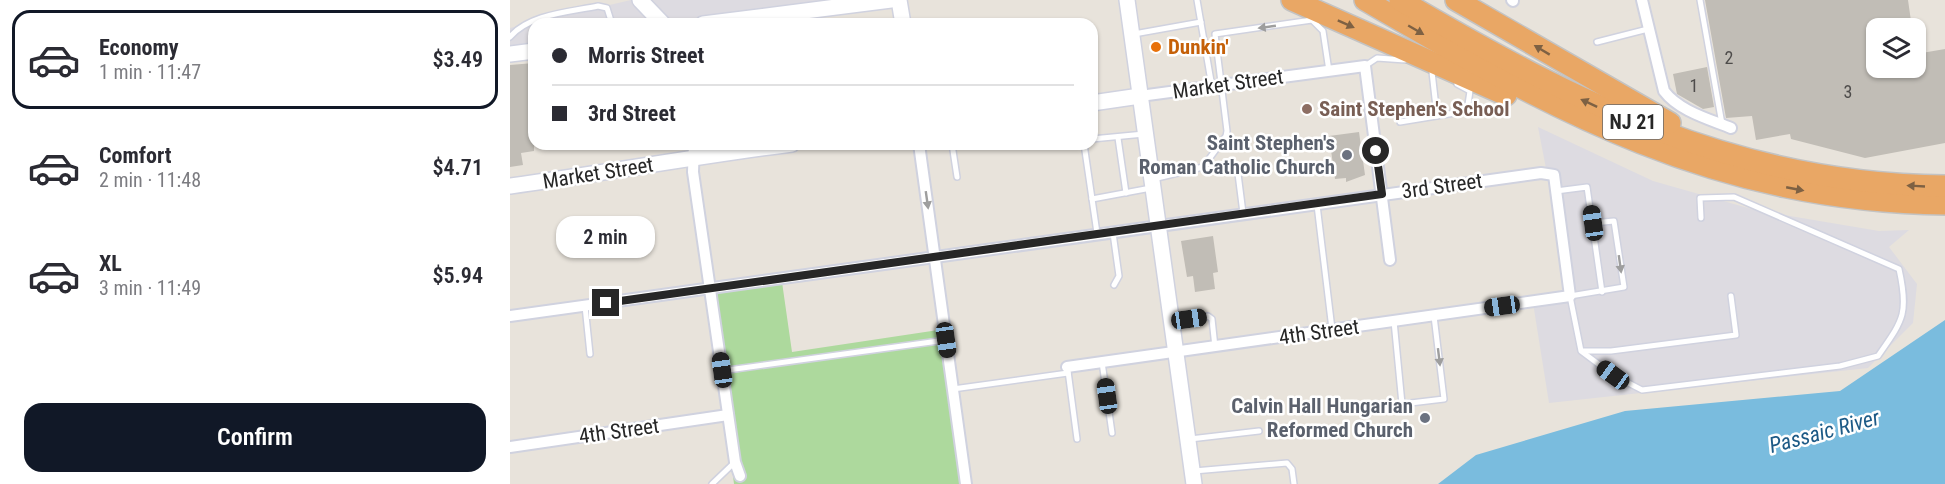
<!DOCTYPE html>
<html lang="en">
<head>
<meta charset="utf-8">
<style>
	body { margin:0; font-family:"Roboto Condensed",sans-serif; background:#f2f2f3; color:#2b2b33; height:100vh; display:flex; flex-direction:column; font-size:22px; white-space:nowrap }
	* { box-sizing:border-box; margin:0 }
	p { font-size:20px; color:#7c7c81 }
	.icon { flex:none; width:33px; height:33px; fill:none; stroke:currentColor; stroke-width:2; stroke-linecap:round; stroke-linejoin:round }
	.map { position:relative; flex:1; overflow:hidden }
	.drawer { display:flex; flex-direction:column; background:#fff; width:510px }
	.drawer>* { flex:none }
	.banner { position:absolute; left:18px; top:18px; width:570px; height:132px; border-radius:18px; box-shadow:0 2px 4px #0004; display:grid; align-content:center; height:132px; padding:0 24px; background:#fff }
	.buttons { position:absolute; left:1356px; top:18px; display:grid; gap:12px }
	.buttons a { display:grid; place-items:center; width:60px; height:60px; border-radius:12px; background:#fff; box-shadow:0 2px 4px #0004; font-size:30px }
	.end { position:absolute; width:27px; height:27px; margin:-14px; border:8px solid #272727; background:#fff; box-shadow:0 0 0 3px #fff }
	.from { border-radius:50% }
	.bubble { position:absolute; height:42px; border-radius:18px; background:#fff; box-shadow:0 2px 4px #0004; font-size:20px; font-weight:600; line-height:42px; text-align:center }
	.car { position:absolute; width:18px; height:36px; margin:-18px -9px; border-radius:8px; box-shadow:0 0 4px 2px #0007; background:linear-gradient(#222 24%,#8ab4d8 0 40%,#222 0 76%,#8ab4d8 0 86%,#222 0) }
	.banner b { display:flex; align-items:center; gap:21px; height:57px; font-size:22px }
	.banner b+b { border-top:2px solid #e1e1e2 }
	.banner i { width:15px; height:15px; background:#2b2b33 }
	ul { padding:10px 0 0; list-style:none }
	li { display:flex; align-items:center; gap:18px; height:99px; margin:0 12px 9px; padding:0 12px; border:3px solid transparent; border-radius:18px }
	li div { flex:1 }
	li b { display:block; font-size:22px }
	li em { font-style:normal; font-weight:600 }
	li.selected { border-color:#111827 }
	li>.icon { width:54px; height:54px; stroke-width:1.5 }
	.action { display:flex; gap:12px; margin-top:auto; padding:12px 24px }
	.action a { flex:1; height:69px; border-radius:18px; background:#111827; color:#fff; font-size:24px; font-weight:600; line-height:69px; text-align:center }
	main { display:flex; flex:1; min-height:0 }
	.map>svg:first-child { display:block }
</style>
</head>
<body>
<main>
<section class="drawer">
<ul>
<li class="selected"><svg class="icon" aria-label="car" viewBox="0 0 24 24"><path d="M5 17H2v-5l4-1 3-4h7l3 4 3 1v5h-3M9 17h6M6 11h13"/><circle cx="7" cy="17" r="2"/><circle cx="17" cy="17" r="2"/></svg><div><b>Economy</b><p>1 min · 11:47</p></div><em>$3.49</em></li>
<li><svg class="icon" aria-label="car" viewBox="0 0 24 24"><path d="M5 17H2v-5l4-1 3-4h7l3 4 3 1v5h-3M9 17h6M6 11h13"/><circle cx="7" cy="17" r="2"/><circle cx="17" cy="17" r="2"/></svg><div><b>Comfort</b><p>2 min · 11:48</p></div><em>$4.71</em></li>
<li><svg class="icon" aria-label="car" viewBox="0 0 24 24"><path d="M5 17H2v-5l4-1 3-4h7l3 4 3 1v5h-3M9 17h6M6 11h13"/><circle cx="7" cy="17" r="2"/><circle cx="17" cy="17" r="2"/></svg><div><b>XL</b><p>3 min · 11:49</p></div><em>$5.94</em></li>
</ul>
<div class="action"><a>Confirm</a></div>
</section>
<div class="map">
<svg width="1435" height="484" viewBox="0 0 1435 484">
	<rect width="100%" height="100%" fill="#e8e3db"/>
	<!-- industrial -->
	<g fill="#dddbe1">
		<polygon points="121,0 391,0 220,24 24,24 24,51 0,54 0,28"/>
		<polygon points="1028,127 1143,181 1245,210 1369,231 1399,230 1379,247 1407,284 1403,323 1358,368 1039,403 1023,303 1061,298"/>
	</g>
	<!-- green -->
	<polygon fill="#add99d" points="272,282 282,352 435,329 455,484 224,484 200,291"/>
	<!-- water -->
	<polygon fill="#7abcde" points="1435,320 1435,484 928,484 966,455 1115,411 1330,391"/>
	<!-- building -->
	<g fill="#c1bdb6">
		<polygon points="1195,0 1398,0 1402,28 1366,28 1366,68 1406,68 1406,54 1435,49 1435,143 1355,158 1281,139 1280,134 1246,140 1242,116 1216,118"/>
		<polygon points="24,63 24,151 11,153 13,165 0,167 0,65"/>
		<polygon points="1197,67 1204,107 1193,109 1167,94 1163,74"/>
		<polygon points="849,132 855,175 836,182 836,178 825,179 819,136"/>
		<polygon points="703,236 708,272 703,273 705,289 685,292 683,276 677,277 671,241"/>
	</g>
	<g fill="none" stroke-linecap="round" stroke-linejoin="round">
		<defs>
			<g id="lane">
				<polyline points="687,0 702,87"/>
				<polyline points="1190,0 1212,124"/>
				<polyline points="624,34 691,22"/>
				<path d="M 0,37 C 19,14 60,12 88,6 L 97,8 L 102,24"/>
				<polyline points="1087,42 1138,29"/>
				<polyline points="855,66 867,58 895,60"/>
				<polyline points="922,72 927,116"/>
				<polyline points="890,122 957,111 960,91 947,84"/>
				<polyline points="608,138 616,193"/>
				<polyline points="582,139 634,134"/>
				<polyline points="442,144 447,177"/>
				<polyline points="574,144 587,233"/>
				<polyline points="727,166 733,213"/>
				<polyline points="643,179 693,167 716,136 717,131 705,34 802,20 813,31 819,71"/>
				<polyline points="1046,191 1077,187 1092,292"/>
				<polyline points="582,199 641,188"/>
				<polyline points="807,205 822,329"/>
				<path d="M 1083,223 L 1104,221 L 1114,287 L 1060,296 L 1071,351 L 1103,375 L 1132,390 L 1330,366 L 1368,356 C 1393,320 1399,314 1389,269 L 1224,197 L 1190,198 L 1191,218"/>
				<polyline points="603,233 609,276 604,285"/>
				<polyline points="75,306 80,354"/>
				<polyline points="679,319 698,316 702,319 705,347"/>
				<polyline points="884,321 892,404 934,399 924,316"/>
				<polyline points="1073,351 1101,351 1226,335 1221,296"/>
				<polyline points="592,362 602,433"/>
				<polyline points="211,371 436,340"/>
				<polyline points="558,371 567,439"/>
				<polyline points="443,389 558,373"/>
				<polyline points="680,439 749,431"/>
				<polyline points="684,471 777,463 782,469 784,484"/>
				<polyline points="202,484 225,462"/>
			</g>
			<g id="street">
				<polyline points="1002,0 1003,1"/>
				<path d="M 1132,0 L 1154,91 C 1169,111 1199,119 1221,128"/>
				<polyline points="630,96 855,66 880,260"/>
				<polyline points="184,144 183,172 225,462 230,476"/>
				<polyline points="409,144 456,484"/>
				<polyline points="0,316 1031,173 1044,175 1060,296 557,367"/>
				<polyline points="0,447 218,415"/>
			</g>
			<g id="secondary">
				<polyline points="130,0 153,24"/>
				<polyline points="389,0 393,24"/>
				<polyline points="617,0 684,484"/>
				<polyline points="193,24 381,0"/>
				<polyline points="0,54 24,51"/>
				<polyline points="582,103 630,96"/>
				<path d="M 0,186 C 94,173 188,156 282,144"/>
			</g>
			<g id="highway">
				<polyline points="782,0 996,95"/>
				<path d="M 855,0 C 1046,112 1207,201 1435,204"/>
				<path d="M 890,0 C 1066,103 1226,184 1435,186"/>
				<polyline points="946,0 1160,123"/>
			</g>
		</defs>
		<!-- lane casing -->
		<use href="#lane" stroke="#d0d2df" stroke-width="8"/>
		<!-- street casing -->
		<use href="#street" stroke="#d0d2df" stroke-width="14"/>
		<!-- secondary casing -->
		<use href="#secondary" stroke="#d0d2df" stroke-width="18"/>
		<!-- highway casing -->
		<use href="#highway" stroke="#c3c3c3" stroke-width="24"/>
		<!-- lane -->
		<use href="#lane" stroke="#fff" stroke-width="5"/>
		<!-- street -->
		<use href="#street" stroke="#fff" stroke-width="10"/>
		<!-- secondary -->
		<use href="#secondary" stroke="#fff" stroke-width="15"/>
		<!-- highway -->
		<use href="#highway" stroke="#e9a765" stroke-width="21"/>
	</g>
	<!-- one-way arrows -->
	<defs><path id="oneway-solid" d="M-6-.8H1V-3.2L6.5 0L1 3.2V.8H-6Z" transform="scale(1.5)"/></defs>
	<g fill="#7e6143">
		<use href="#oneway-solid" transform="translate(836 24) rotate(24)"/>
		<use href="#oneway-solid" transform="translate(906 30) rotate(30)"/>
		<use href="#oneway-solid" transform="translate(1032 50) rotate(-149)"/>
		<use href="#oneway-solid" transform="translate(1079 103) rotate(-155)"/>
		<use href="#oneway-solid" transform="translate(1406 186) rotate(-177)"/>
		<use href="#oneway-solid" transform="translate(1285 189) rotate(11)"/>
	</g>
	<g fill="#9e9e9e">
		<use href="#oneway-solid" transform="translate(757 27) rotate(172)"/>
		<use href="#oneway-solid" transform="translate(417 200) rotate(82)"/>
		<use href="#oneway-solid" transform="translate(1110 264) rotate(82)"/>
		<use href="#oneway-solid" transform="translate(929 357) rotate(83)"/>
	</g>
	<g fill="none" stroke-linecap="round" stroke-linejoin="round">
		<!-- route -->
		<polyline stroke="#272727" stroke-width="8" points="96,303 872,194 866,151"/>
	</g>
	<!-- markers -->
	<circle fill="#e8710a" stroke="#fff" stroke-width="2" cx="646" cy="47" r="6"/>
	<circle fill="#8d6e63" stroke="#fff" stroke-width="2" cx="797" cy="109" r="6"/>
	<g fill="#6b7280" stroke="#fff" stroke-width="2">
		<circle cx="837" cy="155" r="6"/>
		<circle cx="915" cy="418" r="6"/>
	</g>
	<g text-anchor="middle" stroke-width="5" stroke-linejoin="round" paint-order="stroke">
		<!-- number labels -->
		<g font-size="18" fill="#4e4c4b">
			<text x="1219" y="64">2</text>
			<text x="1184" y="92">1</text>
			<text x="1338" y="98">3</text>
		</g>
		<!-- shield labels -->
		<rect fill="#fff" stroke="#686868" stroke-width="1.5" x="1093" y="105" width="60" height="34" rx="4.5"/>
		<g font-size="20" font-weight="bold" fill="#272727">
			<text x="1123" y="129">NJ 21</text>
		</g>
		<!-- food labels -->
		<g font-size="21" font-weight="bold" fill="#c56008" stroke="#fff" text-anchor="start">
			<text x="658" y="54">Dunkin'</text>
		</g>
		<!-- street labels -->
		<g font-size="21" fill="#272727" stroke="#fff">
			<text transform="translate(718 84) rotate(-8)" y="7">Market Street</text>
			<text transform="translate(88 173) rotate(-9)" y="7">Market Street</text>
			<text transform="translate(932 186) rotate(-8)" y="7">3rd Street</text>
			<text transform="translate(809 332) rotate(-8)" y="7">4th Street</text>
			<text transform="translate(109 431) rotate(-8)" y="7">4th Street</text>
		</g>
		<!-- education labels -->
		<g font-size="21" font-weight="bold" fill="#785e54" stroke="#fff" text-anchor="start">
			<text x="809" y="116">Saint Stephen's School</text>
		</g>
		<!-- worship labels -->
		<g font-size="21" font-weight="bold" fill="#5b616d" stroke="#fff" text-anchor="end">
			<text x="825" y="150">Saint Stephen's<tspan x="825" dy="24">Roman Catholic Church</tspan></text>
			<text x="903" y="413">Calvin Hall Hungarian<tspan x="903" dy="24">Reformed Church</tspan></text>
		</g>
		<!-- water labels -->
		<g font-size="22" font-style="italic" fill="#1d5a86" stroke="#fff">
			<text transform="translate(1314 431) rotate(-15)" y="8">Passaic River</text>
		</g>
	</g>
</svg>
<div class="buttons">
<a><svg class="icon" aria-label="layers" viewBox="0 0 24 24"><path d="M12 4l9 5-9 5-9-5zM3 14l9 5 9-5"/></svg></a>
</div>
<i class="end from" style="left:866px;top:151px"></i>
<i class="end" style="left:96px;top:303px"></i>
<div class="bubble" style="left:46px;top:216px;width:99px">2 min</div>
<i class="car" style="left:1083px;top:223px;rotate:352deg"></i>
<i class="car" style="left:992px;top:306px;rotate:262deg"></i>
<i class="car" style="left:679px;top:319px;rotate:82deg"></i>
<i class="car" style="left:436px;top:340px;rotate:172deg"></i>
<i class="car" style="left:212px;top:370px;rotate:352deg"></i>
<i class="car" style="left:1103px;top:375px;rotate:306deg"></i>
<i class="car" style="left:597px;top:396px;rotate:352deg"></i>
<div class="banner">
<b><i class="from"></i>Morris Street</b>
<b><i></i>3rd Street</b>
</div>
</div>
</main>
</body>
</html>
